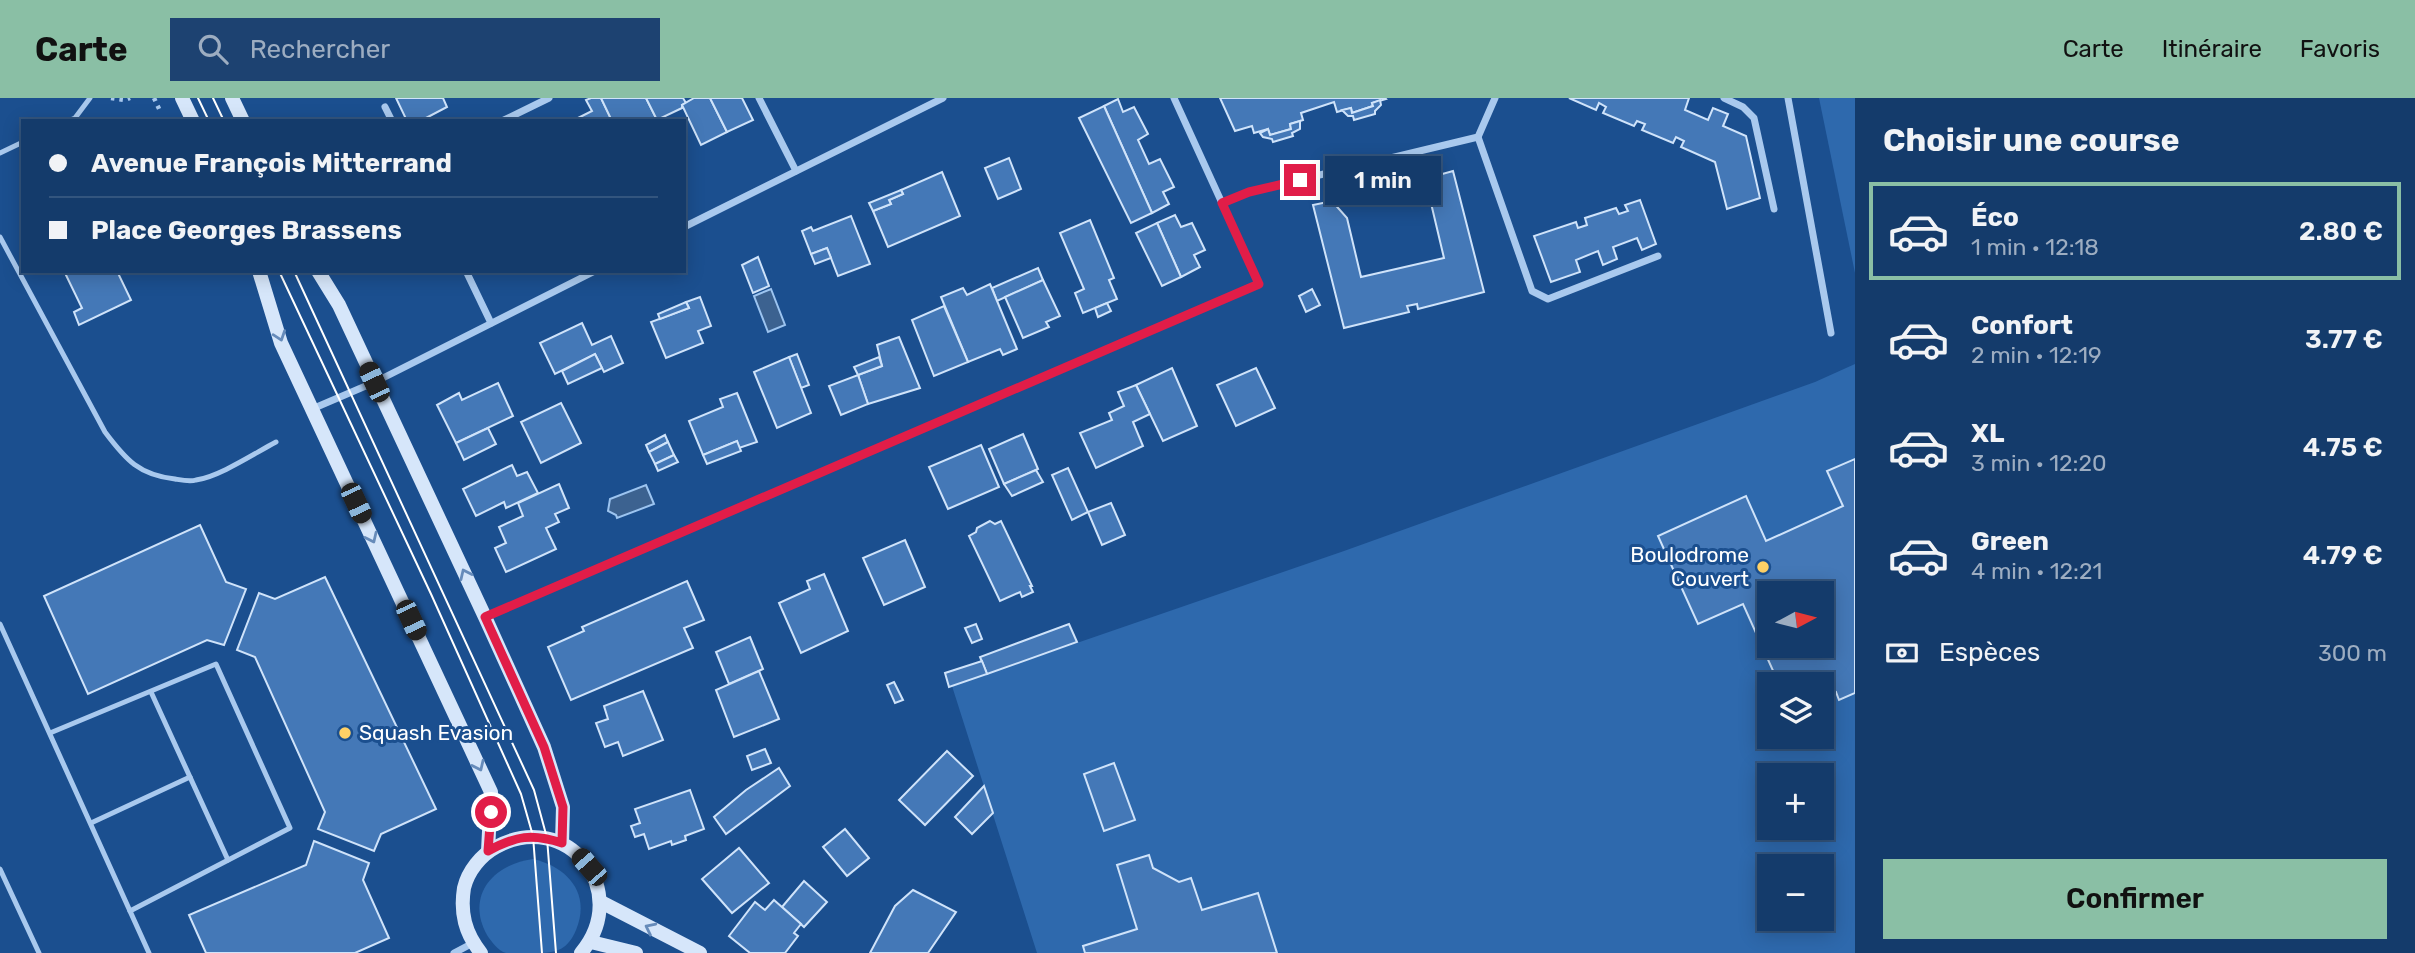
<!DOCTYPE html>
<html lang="fr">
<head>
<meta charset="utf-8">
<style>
	body { margin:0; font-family:Rubik,sans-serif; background:#1d4271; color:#f1f3f6; height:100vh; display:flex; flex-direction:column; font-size:26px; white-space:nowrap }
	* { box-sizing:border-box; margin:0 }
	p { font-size:23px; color:#9dadc1 }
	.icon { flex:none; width:38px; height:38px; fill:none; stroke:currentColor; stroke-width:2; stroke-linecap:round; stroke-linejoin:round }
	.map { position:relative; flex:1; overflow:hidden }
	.panel { display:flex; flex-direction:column; background:#143b6b; width:560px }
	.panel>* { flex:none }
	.top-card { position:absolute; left:21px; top:21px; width:665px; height:154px; border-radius:0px; box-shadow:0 4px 18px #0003,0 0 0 2px #33557e; display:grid; align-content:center; height:154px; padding:0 28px; background:#143b6b }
	.needle { width:46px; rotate:83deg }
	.controls { position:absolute; left:1757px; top:483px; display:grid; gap:14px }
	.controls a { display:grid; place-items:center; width:77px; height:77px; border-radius:0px; background:#143b6b; box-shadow:0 4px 18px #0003,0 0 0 2px #33557e; font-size:35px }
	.end { position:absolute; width:32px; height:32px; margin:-16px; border:9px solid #e11d48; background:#fff; box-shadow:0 0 0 4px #fff }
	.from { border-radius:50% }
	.bubble { position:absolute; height:49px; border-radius:0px; background:#143b6b; box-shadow:0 4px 18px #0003,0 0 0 2px #33557e; font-size:23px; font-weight:600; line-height:49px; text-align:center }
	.car { position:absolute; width:21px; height:42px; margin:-21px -10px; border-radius:9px; box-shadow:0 0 5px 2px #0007; background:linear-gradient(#222 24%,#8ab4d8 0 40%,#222 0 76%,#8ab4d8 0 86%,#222 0) }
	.top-card b { display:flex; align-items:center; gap:24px; height:66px; font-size:26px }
	.top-card b+b { border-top:2px solid #33557e }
	.top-card i { width:18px; height:18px; background:#f1f3f6 }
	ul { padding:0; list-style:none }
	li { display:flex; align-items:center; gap:21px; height:98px; margin:0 14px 10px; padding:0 14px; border:4px solid transparent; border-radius:0px }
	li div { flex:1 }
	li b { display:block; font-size:26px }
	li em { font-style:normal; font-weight:600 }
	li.on { border-color:#8abfa5 }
	li>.icon { width:63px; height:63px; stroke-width:1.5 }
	h2 { padding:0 28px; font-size:32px; line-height:84px }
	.pay { display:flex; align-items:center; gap:18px; height:77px; padding:0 28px; font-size:26px }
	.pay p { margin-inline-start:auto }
	.button { display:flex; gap:14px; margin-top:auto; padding:14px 28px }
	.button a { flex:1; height:80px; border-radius:0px; background:#8abfa5; color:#111; font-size:28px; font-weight:600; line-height:80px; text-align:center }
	header { display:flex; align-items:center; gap:42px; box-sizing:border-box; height:98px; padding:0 35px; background:#8abfa5; color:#111 }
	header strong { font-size:33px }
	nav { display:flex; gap:38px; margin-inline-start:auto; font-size:24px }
	.search { width:490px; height:63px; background:#1d4271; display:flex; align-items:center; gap:18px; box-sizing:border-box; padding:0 24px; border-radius:0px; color:#9dadc1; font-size:26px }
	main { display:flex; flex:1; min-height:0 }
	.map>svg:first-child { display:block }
</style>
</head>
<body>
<header>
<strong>Carte</strong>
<div class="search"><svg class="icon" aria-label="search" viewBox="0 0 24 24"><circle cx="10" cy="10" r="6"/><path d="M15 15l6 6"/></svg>Rechercher</div>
<nav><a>Carte</a><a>Itinéraire</a><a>Favoris</a></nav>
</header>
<main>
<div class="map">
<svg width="1855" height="855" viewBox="0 0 1855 855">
	<rect width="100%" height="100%" fill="#1b4f8f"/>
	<!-- green -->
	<g fill="#2e69ad" fill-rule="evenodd">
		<polygon points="1819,0 1855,0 1855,175"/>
		<path d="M 1855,266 L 1855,855 L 1037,855 L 952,588 L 1344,453 L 1815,284 ZM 1769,495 L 1822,495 L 1822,548 L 1769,548 ZM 1769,586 L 1822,586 L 1822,639 L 1769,639 ZM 1769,677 L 1822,677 L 1822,730 L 1769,730 ZM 1769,768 L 1822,768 L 1822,821 L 1769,821 Z"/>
		<path d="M 533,761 C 568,769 591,796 576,832 C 568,851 557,855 538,855 C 528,855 515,855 506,855 C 498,853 491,843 487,837 C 465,797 494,766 533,761 Z"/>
	</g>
	<!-- water -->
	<g fill="#3c6290" stroke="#9cc4f0" stroke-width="2">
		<polygon points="771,191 785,227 768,234 754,198"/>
		<polygon points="646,387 654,406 617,420 616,417 608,413 610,401"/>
	</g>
	<!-- building -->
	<g fill="#4478b7" stroke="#cfe3fa" stroke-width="2" fill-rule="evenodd">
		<polygon points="396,0 443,0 447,9 424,21 425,23 407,23"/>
		<polygon points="591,0 601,0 612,23 572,23 592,13 586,2"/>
		<polygon points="601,0 646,0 657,22 612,23"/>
		<polygon points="646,0 683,0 686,5 682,7 682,10 657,22"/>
		<polygon points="694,0 710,0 727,34 701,47 682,7"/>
		<polygon points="710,0 742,0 753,22 727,34"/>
		<polygon points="1220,0 1385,0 1386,1 1372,5 1373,8 1352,15 1351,10 1337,14 1334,4 1301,15 1303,22 1290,26 1291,31 1270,37 1268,31 1254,35 1252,28 1235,33"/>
		<polygon points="1569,0 1689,0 1685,12 1708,22 1713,10 1728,16 1723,28 1746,38 1760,100 1727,111 1715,64 1681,49 1684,43 1676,39 1673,45 1642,32 1645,26 1637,23 1634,28 1603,15 1606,9 1599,5 1596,12"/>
		<polygon points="1118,1 1123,14 1134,9 1148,36 1138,42 1149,66 1160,61 1174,89 1163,94 1169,106 1152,115 1104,8"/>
		<polygon points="1380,2 1381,7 1375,13 1375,16 1354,22 1353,18 1348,18 1342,12 1351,10 1352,15 1373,8 1372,5"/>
		<polygon points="1104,8 1152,115 1131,125 1079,20"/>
		<polygon points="1300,23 1300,31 1292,35 1293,38 1273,44 1272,41 1263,39 1260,35 1268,31 1270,37 1291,31 1290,26"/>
		<polygon points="1009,60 1021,91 998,101 985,70"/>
		<polygon points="1453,73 1484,194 1418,211 1417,206 1407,208 1409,214 1344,230 1313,107 1332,103 1347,120 1361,179 1444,160 1430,101 1435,78"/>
		<polygon points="942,74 960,118 888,149 873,113 891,106 889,102 903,96 901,92"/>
		<polygon points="901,92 903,96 889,102 891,106 873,113 869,105"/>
		<polygon points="1640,102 1656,146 1642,152 1637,140 1613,149 1617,161 1603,167 1598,153 1576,162 1580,174 1551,184 1534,138 1576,124 1578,130 1587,127 1585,120 1616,110 1619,116 1628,113 1625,107"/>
		<polygon points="1175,117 1181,129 1192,125 1205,152 1194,157 1200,169 1181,179 1157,125"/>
		<polygon points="851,118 870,166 838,178 827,150 811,156 802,133 811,129 813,133"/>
		<polygon points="1090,122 1114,180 1109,182 1117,201 1083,215 1075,195 1084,191 1060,135"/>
		<polygon points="1157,125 1181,179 1162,188 1136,135"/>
		<polygon points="827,150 831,160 815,166 811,156"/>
		<polygon points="758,159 769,188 753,195 742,167"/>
		<polygon points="1038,170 1043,182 997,203 992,190"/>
		<polygon points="64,173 117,173 131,202 79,227 74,214 82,210"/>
		<polygon points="1043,182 1060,218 1046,224 1049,229 1023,240 1005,199"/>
		<polygon points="990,186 1017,251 1003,257 1000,251 968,264 941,199 963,190 967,197"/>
		<polygon points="1312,191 1320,207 1306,214 1299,198"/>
		<polygon points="700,199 711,228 698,233 703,245 666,260 651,224 689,210 686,204"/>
		<polygon points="686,204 689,210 660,221 658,216"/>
		<polygon points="1107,205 1111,213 1098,219 1095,210"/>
		<polygon points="944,208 968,264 934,278 912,222"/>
		<polygon points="582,225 592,247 611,238 623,265 604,274 595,256 555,276 540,245"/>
		<polygon points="899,239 920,290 868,306 858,277 882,268 877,247"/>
		<polygon points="595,256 602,270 568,286 562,273"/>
		<polygon points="797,256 809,287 801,290 789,259"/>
		<polygon points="789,259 811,315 777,330 754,274"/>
		<polygon points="879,259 882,268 858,277 854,269"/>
		<polygon points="1172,270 1197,328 1163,343 1136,287"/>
		<polygon points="1256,270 1275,310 1236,328 1217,287"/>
		<polygon points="858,277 868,306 841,317 829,288"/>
		<polygon points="498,285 513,318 456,345 437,307 459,295 462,302"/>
		<polygon points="1136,287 1150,316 1133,324 1143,348 1096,370 1080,335 1112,322 1109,315 1124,308 1118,294"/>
		<polygon points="737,295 757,344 739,350 737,343 703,357 689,323 723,309 720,301"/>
		<polygon points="561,305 581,345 541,365 521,324"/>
		<polygon points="488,330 496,346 464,362 456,345"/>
		<polygon points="1023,336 1038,371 1004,386 989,351"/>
		<polygon points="665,337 668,344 649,354 646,347"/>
		<polygon points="737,343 741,353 707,366 703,357"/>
		<polygon points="668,344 674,357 655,366 649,354"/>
		<polygon points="981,347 999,389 948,411 929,369"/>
		<polygon points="674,357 678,364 658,373 655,366"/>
		<path d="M 1855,361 L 1855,595 L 1839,602 L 1836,594 L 1822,600 L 1822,586 L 1779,586 L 1743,506 L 1698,526 L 1658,438 L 1746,398 L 1766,443 L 1843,408 L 1827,373 ZM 1769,495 L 1822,495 L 1822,548 L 1769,548 Z"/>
		<polygon points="512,367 517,378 527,374 538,395 506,410 504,404 476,418 463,391"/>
		<polygon points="1068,370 1088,414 1072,422 1052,377"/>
		<polygon points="1036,372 1043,384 1012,398 1004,386"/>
		<polygon points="559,386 569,410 555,416 559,424 546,430 556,451 506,474 495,450 506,445 499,429 523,418 518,405"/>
		<polygon points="1111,405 1125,437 1102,447 1088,414"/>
		<polygon points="990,423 995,426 1001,423 1032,488 1030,488 1033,494 1022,499 1020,494 1000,503 969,438 976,434 977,430"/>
		<polygon points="200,427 226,484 246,491 224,547 207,542 88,596 44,498"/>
		<polygon points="905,442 925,489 884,507 863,460"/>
		<polygon points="824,476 848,533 801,555 779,505 810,491 807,483"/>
		<polygon points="325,479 436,711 381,736 374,753 318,731 325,714 255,559 237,552 259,495 275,501"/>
		<polygon points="687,483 704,522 684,530 693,550 571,602 548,549 584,533 582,529"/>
		<polygon points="976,526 982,541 972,545 965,530"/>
		<polygon points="1069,526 1077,544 987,576 980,559"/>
		<polygon points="750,539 763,571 729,586 716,554"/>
		<polygon points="982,563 987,576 949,589 945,575"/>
		<polygon points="759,573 779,621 734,639 716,592"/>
		<polygon points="894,584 903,602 895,605 887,587"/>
		<polygon points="643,593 663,642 623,658 618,644 605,649 596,625 608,621 604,608"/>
		<polygon points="765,651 771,665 752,672 747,658"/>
		<polygon points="947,653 973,678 925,727 899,702"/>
		<polygon points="1114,665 1135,722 1104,733 1084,676"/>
		<polygon points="779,670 790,688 726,736 714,719 746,692"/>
		<polygon points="984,688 993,715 972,736 955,719"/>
		<polygon points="690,692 704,731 685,738 686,742 672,747 671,743 649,751 644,736 635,739 631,728 640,725 635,711"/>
		<polygon points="845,731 869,760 847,778 823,749"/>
		<polygon points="314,743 369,765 363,782 389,840 355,855 206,855 189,817 306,767"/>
		<polygon points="739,750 769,785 732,815 702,781"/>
		<polygon points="1149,757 1153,770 1179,784 1191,780 1202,812 1258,795 1277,855 1085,855 1083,848 1137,831 1117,767"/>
		<polygon points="804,783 827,804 804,829 782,809"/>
		<polygon points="913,792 956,814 928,855 870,855 895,808"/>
		<polygon points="774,802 801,826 794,835 798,838 785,855 750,855 729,838 755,804 765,812"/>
	</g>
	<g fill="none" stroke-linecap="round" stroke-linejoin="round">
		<!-- path -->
		<g stroke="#a9c9ee" stroke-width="4.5" stroke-dasharray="3.5 5" stroke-linecap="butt">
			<polyline points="111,0 125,2 130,0"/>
			<polyline points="154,0 161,15"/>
		</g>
		<!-- lane -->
		<g stroke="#a9c9ee" stroke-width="5">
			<polyline points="68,23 75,20 90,0"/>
			<polyline points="0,55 23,44"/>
			<path d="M 0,139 L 105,334 C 126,362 139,377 175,381 C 181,382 190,384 196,382 C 219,379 255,355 276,344"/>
			<polyline points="0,526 149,855"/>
			<polyline points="151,594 228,762"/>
			<polyline points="50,635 216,566 290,730 130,813"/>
			<polyline points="91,725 190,679"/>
			<polyline points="0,771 39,855"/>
		</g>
		<!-- street -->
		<g stroke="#a9c9ee" stroke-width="7">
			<polyline points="759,0 796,73"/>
			<polyline points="1724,0 1743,9 1754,20 1774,111"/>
			<polyline points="1788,0 1831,235"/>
			<polyline points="385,9 392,23"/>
			<polyline points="502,23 549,0"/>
			<polyline points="1478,39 1532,193 1548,201 1658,158"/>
			<polyline points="1222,105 1249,94 1478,39 1495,0"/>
			<polyline points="684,129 943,0"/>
			<polyline points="466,173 491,225"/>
			<polyline points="312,311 375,284 595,173"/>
			<polyline points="485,519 1259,186 1174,0"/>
			<polyline points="454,855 473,845"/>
		</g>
		<!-- secondary -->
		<g stroke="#d6e6fa" stroke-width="14">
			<polyline points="182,0 193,23"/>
			<polyline points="232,0 243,23"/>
			<polyline points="259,173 281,245 491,694 488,753"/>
			<polyline points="318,173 339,207 485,519 544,649 563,709 562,745"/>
			<polyline points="601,804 700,855"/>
			<polyline points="591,844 636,855"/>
			<path d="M 481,855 C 465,835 460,815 464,790 C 468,773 481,757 496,749 C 567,710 633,793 581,855"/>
		</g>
		<!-- tram -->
		<g stroke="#fff" stroke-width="2">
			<polyline points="198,0 209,23"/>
			<polyline points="213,0 224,23"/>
			<polyline points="279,173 431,496 521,696 533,738 542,855"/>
			<polyline points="294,173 534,692 547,740 556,855"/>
		</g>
	</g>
	<!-- one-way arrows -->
	<defs><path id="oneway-chevron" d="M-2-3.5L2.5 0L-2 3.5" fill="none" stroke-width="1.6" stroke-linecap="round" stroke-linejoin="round" transform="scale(1.75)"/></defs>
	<g stroke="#668bba">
		<use href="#oneway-chevron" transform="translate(280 238) rotate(71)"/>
		<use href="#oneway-chevron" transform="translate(372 440) rotate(65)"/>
		<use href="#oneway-chevron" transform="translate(465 476) rotate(-115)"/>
		<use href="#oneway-chevron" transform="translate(479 668) rotate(65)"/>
		<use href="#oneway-chevron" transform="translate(650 830) rotate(-154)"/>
	</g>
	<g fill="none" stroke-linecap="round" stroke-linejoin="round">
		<!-- route -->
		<path stroke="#e11d48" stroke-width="9" d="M 491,714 L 488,753 C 516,738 532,735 562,745 L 563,709 L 544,649 L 485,519 L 1259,186 L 1222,105 L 1249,94 L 1300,82"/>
	</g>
	<!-- markers -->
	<g fill="#ffd166" stroke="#1b4f8f" stroke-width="2.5">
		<circle cx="1763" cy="469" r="7"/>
		<circle cx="345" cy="635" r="7"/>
	</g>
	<g text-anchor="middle" stroke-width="6" stroke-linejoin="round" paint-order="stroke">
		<!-- poi labels -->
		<g font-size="21" fill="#fff" stroke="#1b4f8f" text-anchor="end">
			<text x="1749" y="464">Boulodrome<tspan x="1749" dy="24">Couvert</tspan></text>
			<text x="359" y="642" text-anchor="start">Squash Evasion</text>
		</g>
	</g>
</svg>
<div class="controls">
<a><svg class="needle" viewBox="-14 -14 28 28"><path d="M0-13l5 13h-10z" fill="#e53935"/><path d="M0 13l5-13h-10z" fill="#9dadc1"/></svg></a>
<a><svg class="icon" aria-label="layers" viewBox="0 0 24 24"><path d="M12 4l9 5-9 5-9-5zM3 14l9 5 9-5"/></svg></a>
<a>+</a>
<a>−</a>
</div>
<i class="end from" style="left:491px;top:714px"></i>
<i class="end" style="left:1300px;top:82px"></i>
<div class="bubble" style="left:1325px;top:58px;width:116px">1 min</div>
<i class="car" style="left:374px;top:284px;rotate:335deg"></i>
<i class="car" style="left:356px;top:405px;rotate:155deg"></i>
<i class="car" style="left:411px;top:522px;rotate:155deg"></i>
<i class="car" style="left:589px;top:769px;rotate:319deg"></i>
<div class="top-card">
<b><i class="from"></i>Avenue François Mitterrand</b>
<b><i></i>Place Georges Brassens</b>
</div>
</div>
<section class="panel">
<h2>Choisir une course</h2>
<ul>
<li class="on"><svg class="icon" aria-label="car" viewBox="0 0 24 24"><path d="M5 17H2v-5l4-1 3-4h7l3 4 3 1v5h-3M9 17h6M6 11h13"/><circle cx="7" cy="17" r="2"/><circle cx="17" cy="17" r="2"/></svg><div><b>Éco</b><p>1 min · 12:18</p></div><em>2.80 €</em></li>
<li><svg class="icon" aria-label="car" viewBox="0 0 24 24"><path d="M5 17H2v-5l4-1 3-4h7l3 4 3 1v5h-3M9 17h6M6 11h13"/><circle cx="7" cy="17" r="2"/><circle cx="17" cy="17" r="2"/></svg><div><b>Confort</b><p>2 min · 12:19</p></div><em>3.77 €</em></li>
<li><svg class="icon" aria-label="car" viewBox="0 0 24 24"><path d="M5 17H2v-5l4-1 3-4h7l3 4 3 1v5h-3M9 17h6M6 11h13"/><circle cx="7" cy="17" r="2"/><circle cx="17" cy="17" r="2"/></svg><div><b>XL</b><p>3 min · 12:20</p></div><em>4.75 €</em></li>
<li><svg class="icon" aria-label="car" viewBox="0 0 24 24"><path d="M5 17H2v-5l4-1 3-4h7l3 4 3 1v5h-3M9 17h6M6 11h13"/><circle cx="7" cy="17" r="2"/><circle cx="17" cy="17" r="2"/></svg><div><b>Green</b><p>4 min · 12:21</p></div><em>4.79 €</em></li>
</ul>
<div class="pay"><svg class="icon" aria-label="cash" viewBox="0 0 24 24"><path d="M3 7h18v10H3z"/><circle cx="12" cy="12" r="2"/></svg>Espèces<p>300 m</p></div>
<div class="button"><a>Confirmer</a></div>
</section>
</main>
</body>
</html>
